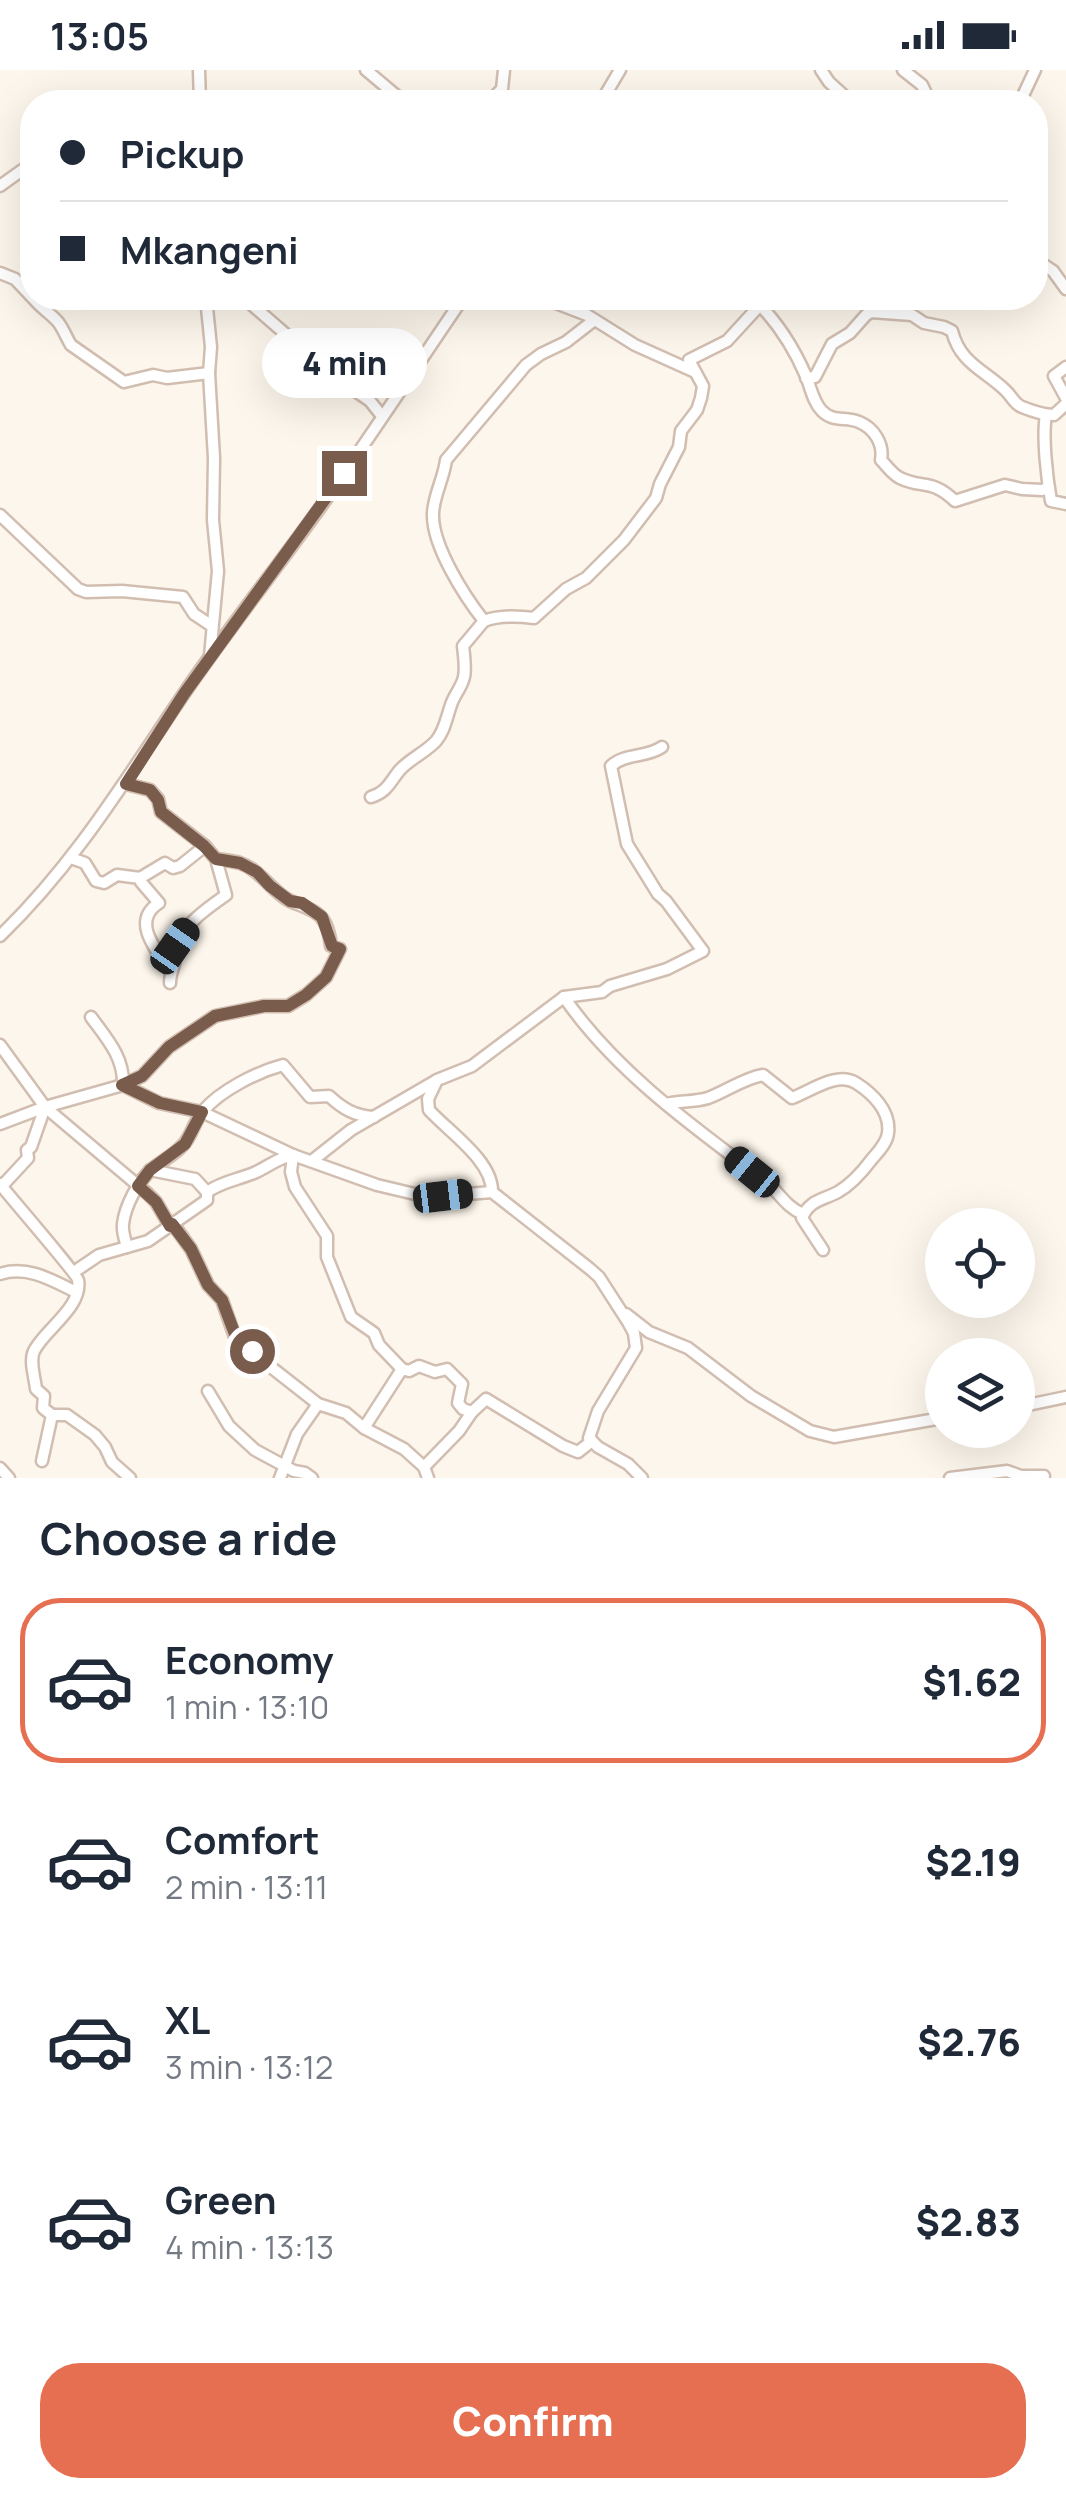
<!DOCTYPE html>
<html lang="en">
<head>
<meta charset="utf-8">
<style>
	body { margin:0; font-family:Manrope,sans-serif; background:#f6f6f7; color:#1f2937; height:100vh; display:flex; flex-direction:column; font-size:38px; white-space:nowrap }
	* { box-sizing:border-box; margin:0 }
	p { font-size:32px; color:#747a83 }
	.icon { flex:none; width:55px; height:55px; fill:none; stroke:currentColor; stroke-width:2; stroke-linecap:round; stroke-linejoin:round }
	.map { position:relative; height:1408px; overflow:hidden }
	.side { display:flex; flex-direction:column; background:#fff; flex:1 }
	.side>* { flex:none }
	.guide { position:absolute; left:20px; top:20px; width:1028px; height:220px; border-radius:40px; box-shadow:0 10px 40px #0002; display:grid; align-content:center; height:220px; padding:0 40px; background:#fff }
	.buttons { position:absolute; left:925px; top:1138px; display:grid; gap:20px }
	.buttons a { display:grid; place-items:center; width:110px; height:110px; border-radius:50%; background:#fff; box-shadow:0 10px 40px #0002; font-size:50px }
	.end { position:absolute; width:45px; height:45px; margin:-22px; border:12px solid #7a5c4d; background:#fff; box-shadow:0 0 0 5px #fff }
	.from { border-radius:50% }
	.bubble { position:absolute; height:70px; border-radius:35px; background:#fff; box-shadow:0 10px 40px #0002; font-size:32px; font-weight:800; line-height:70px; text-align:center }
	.car { position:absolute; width:30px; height:60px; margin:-30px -15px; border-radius:12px; box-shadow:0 0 8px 2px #0007; background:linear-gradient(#222 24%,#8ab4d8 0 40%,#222 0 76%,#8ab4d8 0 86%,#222 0) }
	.guide b { display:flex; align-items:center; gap:35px; height:95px; font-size:38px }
	.guide b+b { border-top:2px solid #e0e1e3 }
	.guide i { width:25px; height:25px; background:#1f2937 }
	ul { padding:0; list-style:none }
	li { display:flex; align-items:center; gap:30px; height:165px; margin:0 20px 15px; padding:0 20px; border:5px solid transparent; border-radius:40px }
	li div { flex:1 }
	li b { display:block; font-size:38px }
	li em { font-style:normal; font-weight:800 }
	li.selected { border-color:#e76f51 }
	li>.icon { width:90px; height:90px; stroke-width:1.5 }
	h2 { padding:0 40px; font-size:45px; line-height:120px }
	.primary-button { display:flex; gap:20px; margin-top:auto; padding:20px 40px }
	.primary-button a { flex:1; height:115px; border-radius:40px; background:#e76f51; color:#fff; font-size:40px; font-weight:800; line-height:115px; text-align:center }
	.status { display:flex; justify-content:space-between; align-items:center; height:70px; padding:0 50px; background:#fff; direction:ltr }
	.status svg { height:28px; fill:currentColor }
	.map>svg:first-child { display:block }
</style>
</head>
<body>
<div class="status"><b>13:05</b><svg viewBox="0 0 49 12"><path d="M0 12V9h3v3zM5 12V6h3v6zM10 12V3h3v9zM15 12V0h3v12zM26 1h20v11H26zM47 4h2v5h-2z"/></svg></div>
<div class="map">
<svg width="1066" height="1408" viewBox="0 0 1066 1408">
	<rect width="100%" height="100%" fill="#fdf6ec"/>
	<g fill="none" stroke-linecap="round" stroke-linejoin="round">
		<defs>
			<g id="minor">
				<polyline points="199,0 200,32"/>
				<polyline points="366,0 404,32"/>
				<polyline points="821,0 829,12 851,32"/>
				<polyline points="903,0 922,15 930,32"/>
				<polyline points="489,32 502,19 504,0"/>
				<polyline points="601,32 620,0"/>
				<polyline points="1020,32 1035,0"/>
				<polyline points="0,116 32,93"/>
				<polyline points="1035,189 1053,201 1066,219"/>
				<polyline points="0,203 15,209 32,227"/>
				<path d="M 33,228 C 41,238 50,243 58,252 C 64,260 66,267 71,275 L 124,312 L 153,305 L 167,308 L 209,303 L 211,277 L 206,228"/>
				<polyline points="244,228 335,307 370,331 382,346"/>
				<polyline points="543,228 587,245 635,275 695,302"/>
				<path d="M 753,228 C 776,250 793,276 806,306 C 811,318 813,332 822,341 C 834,353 846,346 859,352 C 874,358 884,374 881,390 C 887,396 892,404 900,408 C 922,419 931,408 955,431 L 1005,415 L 1022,419 L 1042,420 L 1048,418"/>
				<polyline points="1066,297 1054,306 1066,328"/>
				<polyline points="209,303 214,388 213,450 218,501 210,586"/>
				<path d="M 806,308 L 815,307 L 832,274 L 850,263 L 866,245 L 871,242 L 912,245 L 924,253 L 944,257 L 952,261 C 960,293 984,300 1005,320 C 1012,326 1014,334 1022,337 C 1032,341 1044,345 1054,345 L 1066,334"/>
				<path d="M 1046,345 C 1042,367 1047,408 1051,431 L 1066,434"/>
				<polyline points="0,445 78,519 86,522 122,521 183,527 194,544 212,556"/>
				<path d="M 484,551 C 465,527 432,476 433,444 C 433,427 444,408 446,390 L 526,295 L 541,284 L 566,272 L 593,251"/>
				<path d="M 371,727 C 387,722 390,712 399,701 C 409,689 425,683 436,671 C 445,660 446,649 451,635 C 454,625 462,617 464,607 C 466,598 464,585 463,576 L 484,551 C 499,545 518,546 534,548 L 566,519 L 586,508 L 624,470 L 656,428 L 660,414 L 679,377 L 681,361 L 697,340 L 701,328 L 703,316 L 689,290 L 727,271 L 760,235"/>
				<polyline points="71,788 85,793 96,811 104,813 117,805 140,808 165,793 173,798 180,796 205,776"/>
				<path d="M 140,808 L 141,812 L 159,833 C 130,851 157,881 170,901"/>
				<path d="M 0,866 C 75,794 125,710 183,625 C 227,560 277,498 322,435 C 370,367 416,297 463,228"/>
				<path d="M 170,913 C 170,904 174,897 175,889 C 179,856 201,843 226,825 L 216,789"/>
				<path d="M 564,927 C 614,1000 692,1056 763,1109 C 778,1120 785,1137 803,1144"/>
				<path d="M 91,947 C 107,969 124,987 123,1015 L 142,1006 L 169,977 L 215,946 L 264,936 L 288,936 L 306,925 L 326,907 L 340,879 L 331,876 C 330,867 327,853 320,846 C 309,836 295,835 285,828 C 269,817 258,799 240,793 C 233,791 224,790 216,789 L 205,776 L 161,742 L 158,729 L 150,720 L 126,714"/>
				<polyline points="0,975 45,1037 147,1123 156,1132 170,1156"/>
				<path d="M 437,1010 L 428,1029 L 429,1040 C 449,1062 493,1091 492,1122"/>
				<path d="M 666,1034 C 679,1031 695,1032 708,1028 C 727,1021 744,1008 763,1005 L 792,1028 C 811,1021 837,1001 856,1013 C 872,1023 891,1041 888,1063 C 887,1073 878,1082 872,1089 C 863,1101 852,1114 838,1122 C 823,1130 809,1130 802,1148 L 823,1180"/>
				<polyline points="0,1054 45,1037 123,1015 159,1033 202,1042 293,1085 377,1115 419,1125 443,1126 492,1122 590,1199 599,1207 628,1252 634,1263 636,1278 598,1341 589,1368 598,1377 628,1394 642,1408"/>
				<path d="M 313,1090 L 351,1060 L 437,1010 L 472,996 L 564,927 L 602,922 L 610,916 L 667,899 L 703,881 L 666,831 L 658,824 L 627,774 L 611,696 C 625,683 646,688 662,677"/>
				<path d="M 150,1100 L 195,1109 L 207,1122 C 223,1111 237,1110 254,1103 C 268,1097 277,1088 293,1085 L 291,1102 L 295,1117 L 327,1166 L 327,1187 L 351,1247 L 374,1263 L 379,1275 L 402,1299"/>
				<path d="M 0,1114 C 10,1127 77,1204 78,1210 C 83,1237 44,1260 34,1281 C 29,1291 35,1308 36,1319 L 44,1326 L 43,1338 L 52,1345 L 42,1391"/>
				<polyline points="2,1116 28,1088 27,1080 31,1077 45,1037"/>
				<polyline points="173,1154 191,1179 208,1215 222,1230 235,1267 244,1276 318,1334 346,1343 364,1358 404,1379 424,1397 428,1408"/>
				<path d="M 127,1177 C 125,1169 122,1162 123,1154 C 125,1136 138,1111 152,1099 C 162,1091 174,1085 183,1075 C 192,1066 194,1051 203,1041 C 221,1020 257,1002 283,995 L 310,1027 L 329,1026 C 343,1039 355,1046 374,1047"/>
				<polyline points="74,1202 99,1185 148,1171 207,1130 207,1122"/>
				<path d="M 0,1204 C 27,1195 52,1210 76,1222"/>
				<polyline points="626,1244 649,1262 688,1278 751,1326 810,1361 834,1367 942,1348"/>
				<polyline points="208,1321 229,1356 255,1380 294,1401 305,1403 312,1408"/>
				<polyline points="1018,1337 1066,1327"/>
				<polyline points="52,1345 67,1345 95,1365 105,1377 112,1392 130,1408"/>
				<polyline points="364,1358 402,1299 409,1301 419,1296 435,1302 447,1299 462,1314 458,1333 463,1339 472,1342"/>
				<polyline points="424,1397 459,1361 472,1342 486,1329 563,1376 578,1382 592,1371"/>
				<polyline points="0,1398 9,1408"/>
				<polyline points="280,1408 297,1364 318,1334"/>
				<polyline points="950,1408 1007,1401 1021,1406 1044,1406"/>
			</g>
		</defs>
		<!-- minor casing -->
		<use href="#minor" stroke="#d1beb0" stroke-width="15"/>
		<!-- minor -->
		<use href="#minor" stroke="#fff" stroke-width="10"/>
	</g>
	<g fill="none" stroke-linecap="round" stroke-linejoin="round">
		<!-- route -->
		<polyline stroke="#7a5c4d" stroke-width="12" points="252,1281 236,1267 222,1230 208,1215 191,1179 172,1154 170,1156 156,1132 138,1116 150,1100 185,1074 202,1042 160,1033 122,1015 142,1006 169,977 215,946 264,936 288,936 306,925 326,907 340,879 332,876 322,847 302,833 290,831 270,816 257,802 240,793 216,789 204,776 161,742 158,730 150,720 126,714 184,624 344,403"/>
	</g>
</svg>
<div class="buttons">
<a><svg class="icon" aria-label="locate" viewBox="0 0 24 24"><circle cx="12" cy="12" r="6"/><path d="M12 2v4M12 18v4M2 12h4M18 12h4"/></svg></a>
<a><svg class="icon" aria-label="layers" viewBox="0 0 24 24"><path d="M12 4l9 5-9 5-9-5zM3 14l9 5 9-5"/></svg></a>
</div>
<i class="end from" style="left:252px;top:1281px"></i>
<i class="end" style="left:344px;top:403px"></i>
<div class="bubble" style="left:262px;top:258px;width:165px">4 min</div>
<i class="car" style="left:175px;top:876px;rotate:35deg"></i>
<i class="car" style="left:752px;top:1102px;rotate:309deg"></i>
<i class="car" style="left:443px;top:1126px;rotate:83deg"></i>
<div class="guide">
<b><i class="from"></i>Pickup</b>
<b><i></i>Mkangeni</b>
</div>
</div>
<section class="side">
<h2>Choose a ride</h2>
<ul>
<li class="selected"><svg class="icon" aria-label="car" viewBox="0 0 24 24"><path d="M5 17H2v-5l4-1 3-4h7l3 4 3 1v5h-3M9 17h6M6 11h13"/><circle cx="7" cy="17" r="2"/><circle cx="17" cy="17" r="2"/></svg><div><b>Economy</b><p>1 min · 13:10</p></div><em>$1.62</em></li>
<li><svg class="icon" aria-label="car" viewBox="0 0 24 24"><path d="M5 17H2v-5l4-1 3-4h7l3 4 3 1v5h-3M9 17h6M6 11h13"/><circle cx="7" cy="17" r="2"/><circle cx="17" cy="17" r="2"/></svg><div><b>Comfort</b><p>2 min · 13:11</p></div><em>$2.19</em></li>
<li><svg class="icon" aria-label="car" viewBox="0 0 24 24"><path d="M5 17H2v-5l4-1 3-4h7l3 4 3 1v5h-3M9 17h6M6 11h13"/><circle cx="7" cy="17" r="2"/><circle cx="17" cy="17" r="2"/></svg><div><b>XL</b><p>3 min · 13:12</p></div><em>$2.76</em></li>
<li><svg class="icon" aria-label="car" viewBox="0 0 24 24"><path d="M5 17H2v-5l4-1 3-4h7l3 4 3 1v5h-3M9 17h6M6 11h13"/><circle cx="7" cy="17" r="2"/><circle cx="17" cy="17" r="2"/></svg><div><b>Green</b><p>4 min · 13:13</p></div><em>$2.83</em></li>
</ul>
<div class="primary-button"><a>Confirm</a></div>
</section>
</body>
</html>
